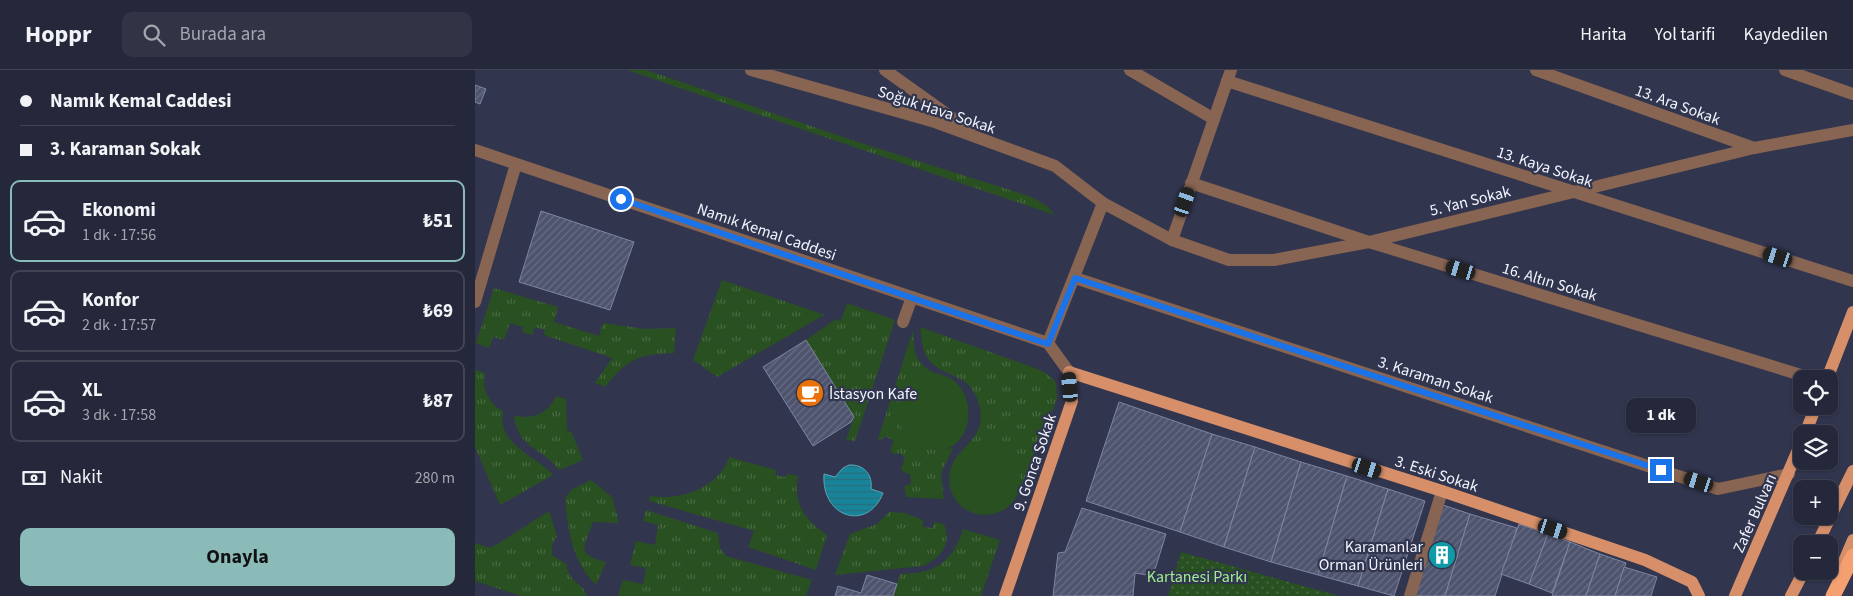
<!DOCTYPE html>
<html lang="tr">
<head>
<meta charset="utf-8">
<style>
	body { margin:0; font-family:"Source Sans 3",sans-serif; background:#313445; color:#f1f3f6; height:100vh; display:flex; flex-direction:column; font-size:19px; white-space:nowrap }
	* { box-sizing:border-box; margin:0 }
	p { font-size:16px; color:#a3a6af }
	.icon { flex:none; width:28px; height:28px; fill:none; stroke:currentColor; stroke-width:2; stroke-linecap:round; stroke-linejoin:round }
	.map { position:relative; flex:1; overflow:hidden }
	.panel { display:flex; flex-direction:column; background:#25283a; width:475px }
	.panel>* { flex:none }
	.guide { display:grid; align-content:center; height:110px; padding:0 20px; background:#25283a }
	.controls { position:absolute; left:1318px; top:300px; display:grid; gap:10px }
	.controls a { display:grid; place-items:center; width:45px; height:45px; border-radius:10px; background:#25283a; box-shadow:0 1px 4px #0004,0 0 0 1px #424454; font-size:25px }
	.end { position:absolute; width:22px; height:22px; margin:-11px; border:6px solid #1a73e8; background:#fff; box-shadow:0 0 0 2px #fff }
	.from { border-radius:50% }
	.bubble { position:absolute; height:35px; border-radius:10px; background:#25283a; box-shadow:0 1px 4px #0004,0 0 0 1px #424454; font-size:16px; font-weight:700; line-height:35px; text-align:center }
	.car { position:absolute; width:15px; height:30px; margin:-15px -8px; border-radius:6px; box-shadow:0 0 4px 1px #0007; background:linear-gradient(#222 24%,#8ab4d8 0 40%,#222 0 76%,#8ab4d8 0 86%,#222 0) }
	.guide b { display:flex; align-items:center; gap:18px; height:48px; font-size:19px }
	.guide b+b { border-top:1px solid #424454 }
	.guide i { width:12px; height:12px; background:#f1f3f6 }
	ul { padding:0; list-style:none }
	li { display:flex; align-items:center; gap:15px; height:82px; margin:0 10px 8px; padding:0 10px; border:2px solid #424454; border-radius:10px }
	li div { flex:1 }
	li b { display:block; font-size:19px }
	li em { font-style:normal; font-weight:700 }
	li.selected { border-color:#8bbbb9 }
	li>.icon { width:45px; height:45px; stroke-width:1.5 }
	.pay { display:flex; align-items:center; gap:12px; height:55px; padding:0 20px; font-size:19px }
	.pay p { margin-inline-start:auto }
	.button { display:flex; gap:10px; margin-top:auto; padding:10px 20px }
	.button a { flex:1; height:58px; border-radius:10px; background:#8bbbb9; color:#111; font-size:20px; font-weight:700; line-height:58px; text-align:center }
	header { display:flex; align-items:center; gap:30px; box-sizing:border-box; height:70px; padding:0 25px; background:#25283a; border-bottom:1px solid #424454 }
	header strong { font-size:24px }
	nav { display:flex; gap:28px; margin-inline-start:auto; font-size:18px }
	.search { width:350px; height:45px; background:#313445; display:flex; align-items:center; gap:12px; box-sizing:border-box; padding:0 18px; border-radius:10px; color:#a3a6af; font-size:19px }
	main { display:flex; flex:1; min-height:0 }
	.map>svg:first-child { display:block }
</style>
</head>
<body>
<header>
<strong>Hoppr</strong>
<div class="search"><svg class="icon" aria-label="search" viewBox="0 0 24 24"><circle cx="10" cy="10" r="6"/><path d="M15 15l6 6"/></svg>Burada ara</div>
<nav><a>Harita</a><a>Yol tarifi</a><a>Kaydedilen</a></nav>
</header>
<main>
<section class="panel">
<div class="guide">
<b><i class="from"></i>Namık Kemal Caddesi</b>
<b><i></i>3. Karaman Sokak</b>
</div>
<ul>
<li class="selected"><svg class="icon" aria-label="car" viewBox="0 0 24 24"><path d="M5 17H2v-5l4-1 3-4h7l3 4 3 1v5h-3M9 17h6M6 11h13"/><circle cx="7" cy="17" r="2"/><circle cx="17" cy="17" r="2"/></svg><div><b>Ekonomi</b><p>1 dk · 17:56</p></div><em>₺51</em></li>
<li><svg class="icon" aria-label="car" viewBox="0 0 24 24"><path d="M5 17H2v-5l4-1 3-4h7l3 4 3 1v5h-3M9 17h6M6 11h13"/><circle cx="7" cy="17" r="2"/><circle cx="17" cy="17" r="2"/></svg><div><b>Konfor</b><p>2 dk · 17:57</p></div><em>₺69</em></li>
<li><svg class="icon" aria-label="car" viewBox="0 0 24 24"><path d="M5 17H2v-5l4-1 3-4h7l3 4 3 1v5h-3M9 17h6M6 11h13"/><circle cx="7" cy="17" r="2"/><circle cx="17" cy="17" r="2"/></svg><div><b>XL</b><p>3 dk · 17:58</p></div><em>₺87</em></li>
</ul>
<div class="pay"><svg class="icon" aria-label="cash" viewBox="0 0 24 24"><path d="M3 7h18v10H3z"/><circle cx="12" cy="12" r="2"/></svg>Nakit<p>280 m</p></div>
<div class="button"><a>Onayla</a></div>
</section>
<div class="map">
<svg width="1378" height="526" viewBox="0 0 1378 526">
	<defs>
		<pattern id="grass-tufts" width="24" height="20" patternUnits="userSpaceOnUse" patternTransform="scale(1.25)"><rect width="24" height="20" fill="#295021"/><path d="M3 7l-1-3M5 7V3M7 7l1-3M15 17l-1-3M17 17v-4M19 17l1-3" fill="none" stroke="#486a42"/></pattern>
		<pattern id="park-dots" width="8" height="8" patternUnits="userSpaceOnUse" patternTransform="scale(1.25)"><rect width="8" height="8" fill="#295021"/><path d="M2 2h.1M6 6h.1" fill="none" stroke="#486a42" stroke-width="1.8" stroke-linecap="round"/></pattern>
		<pattern id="water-rules" width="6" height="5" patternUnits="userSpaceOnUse" patternTransform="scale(1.25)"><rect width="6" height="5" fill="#17849a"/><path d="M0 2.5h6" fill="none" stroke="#2b6c7b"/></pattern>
		<pattern id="building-hatch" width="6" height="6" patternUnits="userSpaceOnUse" patternTransform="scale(1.25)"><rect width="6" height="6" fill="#4e546e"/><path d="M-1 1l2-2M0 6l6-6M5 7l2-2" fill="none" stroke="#686d84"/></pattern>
	</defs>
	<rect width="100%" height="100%" fill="#31354e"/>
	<!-- grass -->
	<g fill="url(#grass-tufts)">
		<polygon points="152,0 171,0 380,71 557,127 573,137 580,145"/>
		<polygon points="247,210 347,244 349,245 242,307 218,290"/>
		<path d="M 19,218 L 83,237 L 79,252 L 124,266 L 128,253 L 170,259 L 201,258 L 199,283 C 164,284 152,289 130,317 L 120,313 L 137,288 L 69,265 L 70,260 L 60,257 L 57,265 L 47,262 L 48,257 L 35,253 L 29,270 L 18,267 L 14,278 L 1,273 Z"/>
		<polygon points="372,233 420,250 380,371 371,370 379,347 331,270 361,249 366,251"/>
		<path d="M 445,257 L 560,298 L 571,303 L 581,312 L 582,329 L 544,421 L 546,409 L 487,381 L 479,390 C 486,380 498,371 503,360 C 506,355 506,344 505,338 C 497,301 471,310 454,290 C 447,282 447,268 445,257 Z"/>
		<path d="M 438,260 C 439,283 439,291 460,304 L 437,297 L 458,380 L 478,378 L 466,403 L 469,429 L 431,427 L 429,416 L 436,414 L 435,404 L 428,402 L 426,398 L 430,388 L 425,383 L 420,385 L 415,380 L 419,371 L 410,366 L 405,371 L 403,369 Z"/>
		<path d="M 0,300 L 10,303 C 6,319 14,334 28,341 C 22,376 61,385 78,405 L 25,435 L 0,377 Z"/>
		<path d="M 81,326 L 91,329 L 92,359 L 93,362 L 96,361 L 108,390 L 84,400 C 69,378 42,379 39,345 C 57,351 74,343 81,326 Z"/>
		<path d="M 254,387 L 301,400 L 300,405 L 310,407 L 312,404 L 323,406 C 317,433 331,451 352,465 L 341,500 L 273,477 L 279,461 L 174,431 L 175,426 C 205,431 244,418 254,387 Z"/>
		<path d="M 116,410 L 137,427 L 144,453 L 118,452 C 109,477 100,484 131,492 L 121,515 C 97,491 93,461 90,429 L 96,420 Z"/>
		<polygon points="171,440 243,463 245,478 251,486 337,510 331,526 143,526 148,510 168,514 171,498 155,495 161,471 180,475 183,455 168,451"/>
		<path d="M 74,441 L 82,466 L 77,474 L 77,485 L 91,494 C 96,516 106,510 112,526 L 46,526 L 0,511 L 0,473 L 16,478 Z"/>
		<path d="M 414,442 L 430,443 L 448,450 L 448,457 L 458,458 L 459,452 L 469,454 C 477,474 466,488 448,496 L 360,505 L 375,464 L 402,454 Z"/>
		<path d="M 488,459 L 525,470 L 506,526 L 418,526 L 425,504 C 458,504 478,493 488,459 Z"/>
	</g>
	<!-- park -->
	<polygon fill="url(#park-dots)" points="706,482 864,526 693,526"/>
	<!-- pitch -->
	<g fill="#295021">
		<path d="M 437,297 C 450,301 467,303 478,310 C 495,322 499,352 485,369 C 472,387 444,380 432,365 C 425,357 420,347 422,337 C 425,323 433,310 437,297 Z"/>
		<circle cx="510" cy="409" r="36"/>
	</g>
	<!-- water -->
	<path fill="url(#water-rules)" stroke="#59a6b8" d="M 374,395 C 389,394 398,405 396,419 L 408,423 C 393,462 346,448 349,404 L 360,407 L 368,398 Z"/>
	<!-- building -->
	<g fill="url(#building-hatch)" stroke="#7e85a1">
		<polygon points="0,15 11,19 5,34 0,32"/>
		<polygon points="66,141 159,172 135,240 44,212"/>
		<polygon points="331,270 379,347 376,352 338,376 288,297"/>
		<polygon points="644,332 737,364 705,462 611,431"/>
		<polygon points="737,364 780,377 749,477 705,462"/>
		<polygon points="780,377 826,392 796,492 749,477"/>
		<polygon points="826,392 872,406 843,505 796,492"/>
		<polygon points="872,406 913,419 883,516 843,505"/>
		<polygon points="913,419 950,431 919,526 883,516"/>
		<polygon points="968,435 995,444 970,526 939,526"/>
		<polygon points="607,438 691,464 678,506 660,503 658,526 578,526 583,483 590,482"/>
		<polygon points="995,444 1042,458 1020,526 970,526"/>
		<polygon points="1044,454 1073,464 1054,514 1026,504"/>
		<polygon points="1073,464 1095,472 1077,523 1054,514"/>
		<polygon points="1095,472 1125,484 1111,526 1077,526"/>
		<polygon points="1125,484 1151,493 1140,526 1111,526"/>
		<polygon points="1149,497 1182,507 1176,526 1140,526"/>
		<polygon points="392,505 422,514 418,526 360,526 363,516 386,523"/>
	</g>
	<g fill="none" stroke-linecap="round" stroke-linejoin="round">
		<!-- minor -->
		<g stroke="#886552" stroke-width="12">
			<polyline points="276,0 460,52 580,96 628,133 697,170 754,190 799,190 894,172 1279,78 1378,60"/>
			<polyline points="410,0 494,60"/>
			<polyline points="655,0 739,49"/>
			<polyline points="1061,0 1279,78"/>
			<polyline points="1310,0 1378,24"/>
			<polyline points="752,11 1378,211"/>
			<polyline points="0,80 573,273"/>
			<polyline points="716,113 894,172 1339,309"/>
			<polyline points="697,170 756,0"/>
			<polyline points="600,208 1243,419 1314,404"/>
			<polyline points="0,232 41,94"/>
			<polyline points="428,252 437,227"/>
			<polyline points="573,273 628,133"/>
			<polyline points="573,273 594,302"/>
			<polyline points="935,526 967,421"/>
		</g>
		<!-- major -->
		<g stroke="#d68f69" stroke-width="12">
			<polyline points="1352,309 1378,242"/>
			<polyline points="1330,364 1341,336"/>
			<polyline points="1342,474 1378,401"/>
			<polyline points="1367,496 1378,470"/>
			<polyline points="530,526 597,331 594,302 967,421 1170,490 1217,512 1224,526"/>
			<polyline points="1260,526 1326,373"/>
			<polyline points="1316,526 1329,501"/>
		</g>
		<!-- highway -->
		<polyline stroke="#f5a071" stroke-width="15" points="1358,526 1378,486"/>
	</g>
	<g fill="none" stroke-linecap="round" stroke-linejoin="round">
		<!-- route -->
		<polyline stroke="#1a73e8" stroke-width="6" points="146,129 573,274 600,208 1186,400"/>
	</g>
	<!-- icons -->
	<defs>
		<symbol id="cafe-disc" viewBox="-11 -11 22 22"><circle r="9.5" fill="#e8710a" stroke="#31354e"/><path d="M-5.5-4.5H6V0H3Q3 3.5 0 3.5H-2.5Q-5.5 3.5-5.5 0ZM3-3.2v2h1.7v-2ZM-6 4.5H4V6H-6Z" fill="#fff"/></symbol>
		<symbol id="building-disc" viewBox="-11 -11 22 22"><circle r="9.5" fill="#0f9aa8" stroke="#31354e"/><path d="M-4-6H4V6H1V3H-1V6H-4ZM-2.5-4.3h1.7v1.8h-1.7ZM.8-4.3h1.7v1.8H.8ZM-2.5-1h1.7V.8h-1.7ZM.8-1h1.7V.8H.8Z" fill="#fff"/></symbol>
	</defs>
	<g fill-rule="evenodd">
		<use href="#cafe-disc" x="319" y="307" width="32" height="32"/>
		<use href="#building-disc" x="951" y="469" width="32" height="32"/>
	</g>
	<g text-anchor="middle" stroke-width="4.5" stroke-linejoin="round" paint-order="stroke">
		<!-- street labels -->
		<g font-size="16" fill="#f2f4fe" stroke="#31354e">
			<text transform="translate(1203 34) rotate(20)" y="6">13. Ara Sokak</text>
			<text transform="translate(462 39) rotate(18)" y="6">Soğuk Hava Sokak</text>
			<text transform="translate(1070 96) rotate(18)" y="6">13. Kaya Sokak</text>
			<text transform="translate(995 130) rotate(-14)" y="6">5. Yan Sokak</text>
			<text transform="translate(292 161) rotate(19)" y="6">Namık Kemal Caddesi</text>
			<text transform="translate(1075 211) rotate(17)" y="6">16. Altın Sokak</text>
			<text transform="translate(961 309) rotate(18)" y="6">3. Karaman Sokak</text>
			<text transform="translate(559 392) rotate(-71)" y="6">9. Gonca Sokak</text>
			<text transform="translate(962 403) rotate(18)" y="6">3. Eski Sokak</text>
			<text transform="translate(1279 443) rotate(-66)" y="6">Zafer Bulvarı</text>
		</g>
		<!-- poi labels -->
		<g font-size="16" fill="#f2f4fe" stroke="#31354e" text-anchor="start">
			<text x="354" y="329">İstasyon Kafe</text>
			<text x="948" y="482" text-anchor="end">Karamanlar<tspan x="948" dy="18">Orman Ürünleri</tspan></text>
		</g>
		<!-- park labels -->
		<g font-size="16" fill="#a0ef90" stroke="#31354e">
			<text x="722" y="512">Kartanesi Parkı</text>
		</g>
	</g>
</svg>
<div class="controls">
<a><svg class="icon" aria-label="locate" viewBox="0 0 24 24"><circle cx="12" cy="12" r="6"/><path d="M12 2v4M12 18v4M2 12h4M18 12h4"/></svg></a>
<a><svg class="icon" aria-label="layers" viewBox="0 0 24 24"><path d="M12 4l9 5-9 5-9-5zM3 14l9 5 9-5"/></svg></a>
<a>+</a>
<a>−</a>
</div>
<i class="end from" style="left:146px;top:129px"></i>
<i class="end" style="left:1186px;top:400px"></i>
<div class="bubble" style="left:1151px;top:328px;width:70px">1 dk</div>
<i class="car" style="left:710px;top:132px;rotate:19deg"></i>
<i class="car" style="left:1303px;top:187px;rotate:288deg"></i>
<i class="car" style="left:986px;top:200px;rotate:287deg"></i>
<i class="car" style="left:595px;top:317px;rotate:355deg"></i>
<i class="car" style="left:892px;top:398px;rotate:108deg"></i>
<i class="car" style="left:1224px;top:412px;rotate:288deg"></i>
<i class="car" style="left:1078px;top:459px;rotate:108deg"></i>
</div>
</main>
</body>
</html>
